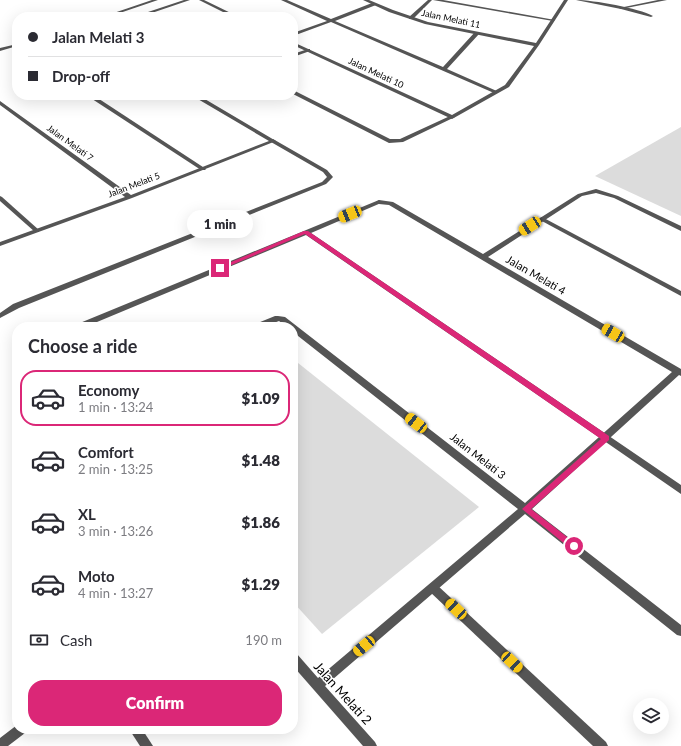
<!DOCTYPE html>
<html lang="en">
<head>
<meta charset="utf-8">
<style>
	body { margin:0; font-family:Lato,sans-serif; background:#f2f2f3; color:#2b2b33; height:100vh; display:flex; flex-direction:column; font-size:15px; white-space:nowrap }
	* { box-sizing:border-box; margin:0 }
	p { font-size:13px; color:#7c7c81 }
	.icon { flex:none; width:22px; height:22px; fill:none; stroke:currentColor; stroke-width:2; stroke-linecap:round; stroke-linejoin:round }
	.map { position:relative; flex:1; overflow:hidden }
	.details { position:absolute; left:12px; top:322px; width:286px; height:412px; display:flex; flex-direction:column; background:#fff; border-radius:16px; box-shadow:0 4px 16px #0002 }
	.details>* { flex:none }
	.top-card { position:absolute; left:12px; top:12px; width:286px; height:88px; border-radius:16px; box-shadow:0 4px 16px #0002; display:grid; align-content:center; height:88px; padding:0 16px; background:#fff }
	.tools { position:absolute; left:633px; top:698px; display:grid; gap:8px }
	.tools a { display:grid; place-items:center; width:36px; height:36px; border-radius:50%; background:#fff; box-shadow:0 4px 16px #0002; font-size:20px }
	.end { position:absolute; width:18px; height:18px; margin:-9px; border:5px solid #db2777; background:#fff; box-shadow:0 0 0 2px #fff }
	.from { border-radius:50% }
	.bubble { position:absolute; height:28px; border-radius:14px; background:#fff; box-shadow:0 4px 16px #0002; font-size:13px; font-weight:800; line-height:28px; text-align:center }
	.car { position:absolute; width:12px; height:24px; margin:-12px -6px; border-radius:5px; box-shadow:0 0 3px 1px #0007; background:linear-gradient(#f5c518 24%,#345 0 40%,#f5c518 0 76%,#345 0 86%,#f5c518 0) }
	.top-card b { display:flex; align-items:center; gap:14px; height:38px; font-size:15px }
	.top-card b+b { border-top:1px solid #e1e1e2 }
	.top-card i { width:10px; height:10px; background:#2b2b33 }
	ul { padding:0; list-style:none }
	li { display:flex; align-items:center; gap:12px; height:56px; margin:0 8px 6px; padding:0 8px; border:2px solid transparent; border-radius:16px }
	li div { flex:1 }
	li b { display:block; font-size:15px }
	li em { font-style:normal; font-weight:800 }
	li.on { border-color:#db2777 }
	li>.icon { width:36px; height:36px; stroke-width:1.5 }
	h2 { padding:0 16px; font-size:18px; line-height:48px }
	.pay { display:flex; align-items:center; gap:10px; height:44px; padding:0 16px; font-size:15px }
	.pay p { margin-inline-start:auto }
	.action { display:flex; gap:8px; margin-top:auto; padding:8px 16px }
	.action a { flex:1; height:46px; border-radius:16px; background:#db2777; color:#fff; font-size:16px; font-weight:800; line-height:46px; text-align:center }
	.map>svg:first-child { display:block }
</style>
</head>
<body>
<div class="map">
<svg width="681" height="746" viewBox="0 0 681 746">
	<rect width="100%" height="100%" fill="#fff"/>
	<!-- green -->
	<g fill="#dcdcdc">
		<polygon points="681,127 681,216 595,176"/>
		<polygon points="293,359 479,507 322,634 293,602"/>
	</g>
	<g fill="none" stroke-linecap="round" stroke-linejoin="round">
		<!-- service -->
		<g fill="#555" fill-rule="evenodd">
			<polygon points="184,0 190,0 140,17 133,17"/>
			<polygon points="281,0 287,0 331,19 372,3 376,3 376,5 335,21 443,67 475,32 479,32 479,34 447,69 499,92 494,93 331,22 293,36 293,33 327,21"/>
			<polygon points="428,0 432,0 413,19 409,19 409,17"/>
			<polygon points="433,0 443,0 555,20 553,21"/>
			<polygon points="658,0 667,0 621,9 619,8"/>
			<polygon points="308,49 310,49 310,51 293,57 293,54"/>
			<polygon points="293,90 390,139 400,139 450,116 455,117 403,142 389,143 293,94"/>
			<polygon points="86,95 93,95 206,169 205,170 201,170"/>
			<polygon points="273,139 327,170 333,177 326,184 19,308 0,318 0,313 13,304 322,182 327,177 323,172 271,142 270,141"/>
			<polygon points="0,196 2,197 39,230 39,232 35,232 0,201"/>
			<polygon points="379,200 382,202 381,203 311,233 681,485 681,494 306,235 85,327 74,327 75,325"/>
			<polygon points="542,217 681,291 681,296 540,220 540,218"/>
			<polygon points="433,583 437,585 606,742 608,746 593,746 429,591 428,588 429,585"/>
			<polygon points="129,729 142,729 153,746 140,746"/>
		</g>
		<!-- minor -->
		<g fill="#555" fill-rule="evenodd">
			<polygon points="152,0 158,0 108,17 102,17"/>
			<polygon points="199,0 204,0 239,17 233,17"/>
			<polygon points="363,0 369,0 393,10 428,22 536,43 564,0 568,0 539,45 509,87 452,119 293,45 293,42 452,115 505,85 534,46 425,24 389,12"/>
			<path d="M 576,0 C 593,0 639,8 653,16 L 651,17 L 621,9 Z"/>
			<polygon points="17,44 17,46 0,51 0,48"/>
			<polygon points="191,95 198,95 276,141 132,198 0,246 0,242 125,197 0,105 0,101 131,195 269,141"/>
			<polygon points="596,189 618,196 681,226 681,231 614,198 596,193 582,196 488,257 681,369 681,376 679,375 532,509 681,625 681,636 677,635 525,514 325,686 375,742 377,746 363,746 293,666 293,653 297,654 318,678 518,509 293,332 293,327 287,327 279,321 263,327 252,327 253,325 275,316 278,316 285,317 525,503 672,372 389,205 379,204 376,202 379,200 393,202 483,254 578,194"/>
			<polygon points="17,725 17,729 27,729 25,733 8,746 0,746 0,738"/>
		</g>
	</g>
	<!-- route -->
	<polygon fill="#db2777" points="304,231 308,231 609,436 609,440 531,509 576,544 576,549 571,549 522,509 601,439 305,234 222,269 217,268"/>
	<g text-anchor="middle" stroke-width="3" stroke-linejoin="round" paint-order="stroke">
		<!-- far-street labels -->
		<g font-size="9" fill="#000" stroke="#fff">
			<text transform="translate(451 19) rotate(12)" y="3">Jalan Melati 11</text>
			<text transform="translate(376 73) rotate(25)" y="3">Jalan Melati 10</text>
			<text transform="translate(70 143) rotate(36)" y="3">Jalan Melati 7</text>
			<text transform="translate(134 185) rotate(-21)" y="3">Jalan Melati 5</text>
		</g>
		<!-- street labels -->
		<g font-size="11" fill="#000" stroke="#fff">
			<text transform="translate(536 275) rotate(30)" y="4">Jalan Melati 4</text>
			<text transform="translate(478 456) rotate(38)" y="4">Jalan Melati 3</text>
		</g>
		<!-- near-street labels -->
		<g font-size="13" fill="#000" stroke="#fff">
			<text transform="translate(343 693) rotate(48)" y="5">Jalan Melati 2</text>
		</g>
	</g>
</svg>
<div class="tools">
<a><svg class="icon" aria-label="layers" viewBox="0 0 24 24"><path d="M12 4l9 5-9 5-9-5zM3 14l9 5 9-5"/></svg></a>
</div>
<i class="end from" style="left:574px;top:546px"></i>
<i class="end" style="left:220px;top:268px"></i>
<div class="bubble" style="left:187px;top:210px;width:66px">1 min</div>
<i class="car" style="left:350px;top:214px;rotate:248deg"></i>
<i class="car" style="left:530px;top:226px;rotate:237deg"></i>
<i class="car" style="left:613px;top:333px;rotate:300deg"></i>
<i class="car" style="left:416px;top:423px;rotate:308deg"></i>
<i class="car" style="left:456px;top:609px;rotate:313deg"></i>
<i class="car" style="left:364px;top:646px;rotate:230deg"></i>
<i class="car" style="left:512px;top:662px;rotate:133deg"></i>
<div class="top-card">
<b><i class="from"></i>Jalan Melati 3</b>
<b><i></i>Drop-off</b>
</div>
<section class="details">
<h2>Choose a ride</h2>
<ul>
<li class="on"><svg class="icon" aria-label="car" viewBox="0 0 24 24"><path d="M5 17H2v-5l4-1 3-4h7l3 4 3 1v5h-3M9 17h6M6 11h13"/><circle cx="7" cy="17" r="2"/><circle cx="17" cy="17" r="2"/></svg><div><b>Economy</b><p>1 min · 13:24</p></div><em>$1.09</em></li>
<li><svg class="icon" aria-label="car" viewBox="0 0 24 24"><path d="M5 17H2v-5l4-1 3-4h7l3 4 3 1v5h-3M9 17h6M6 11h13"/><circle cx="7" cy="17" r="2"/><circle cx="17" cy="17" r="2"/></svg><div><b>Comfort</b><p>2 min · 13:25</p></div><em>$1.48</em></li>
<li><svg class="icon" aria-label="car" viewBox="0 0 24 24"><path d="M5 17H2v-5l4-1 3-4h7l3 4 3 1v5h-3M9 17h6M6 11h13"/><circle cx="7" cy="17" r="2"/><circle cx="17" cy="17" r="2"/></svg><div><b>XL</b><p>3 min · 13:26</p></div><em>$1.86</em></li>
<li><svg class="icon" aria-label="car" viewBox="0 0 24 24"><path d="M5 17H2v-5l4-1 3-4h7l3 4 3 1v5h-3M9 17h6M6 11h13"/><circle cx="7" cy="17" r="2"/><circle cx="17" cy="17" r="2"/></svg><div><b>Moto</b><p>4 min · 13:27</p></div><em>$1.29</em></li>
</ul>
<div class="pay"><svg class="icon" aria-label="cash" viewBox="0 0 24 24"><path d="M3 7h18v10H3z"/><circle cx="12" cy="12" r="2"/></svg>Cash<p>190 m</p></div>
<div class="action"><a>Confirm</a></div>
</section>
</div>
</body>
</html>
